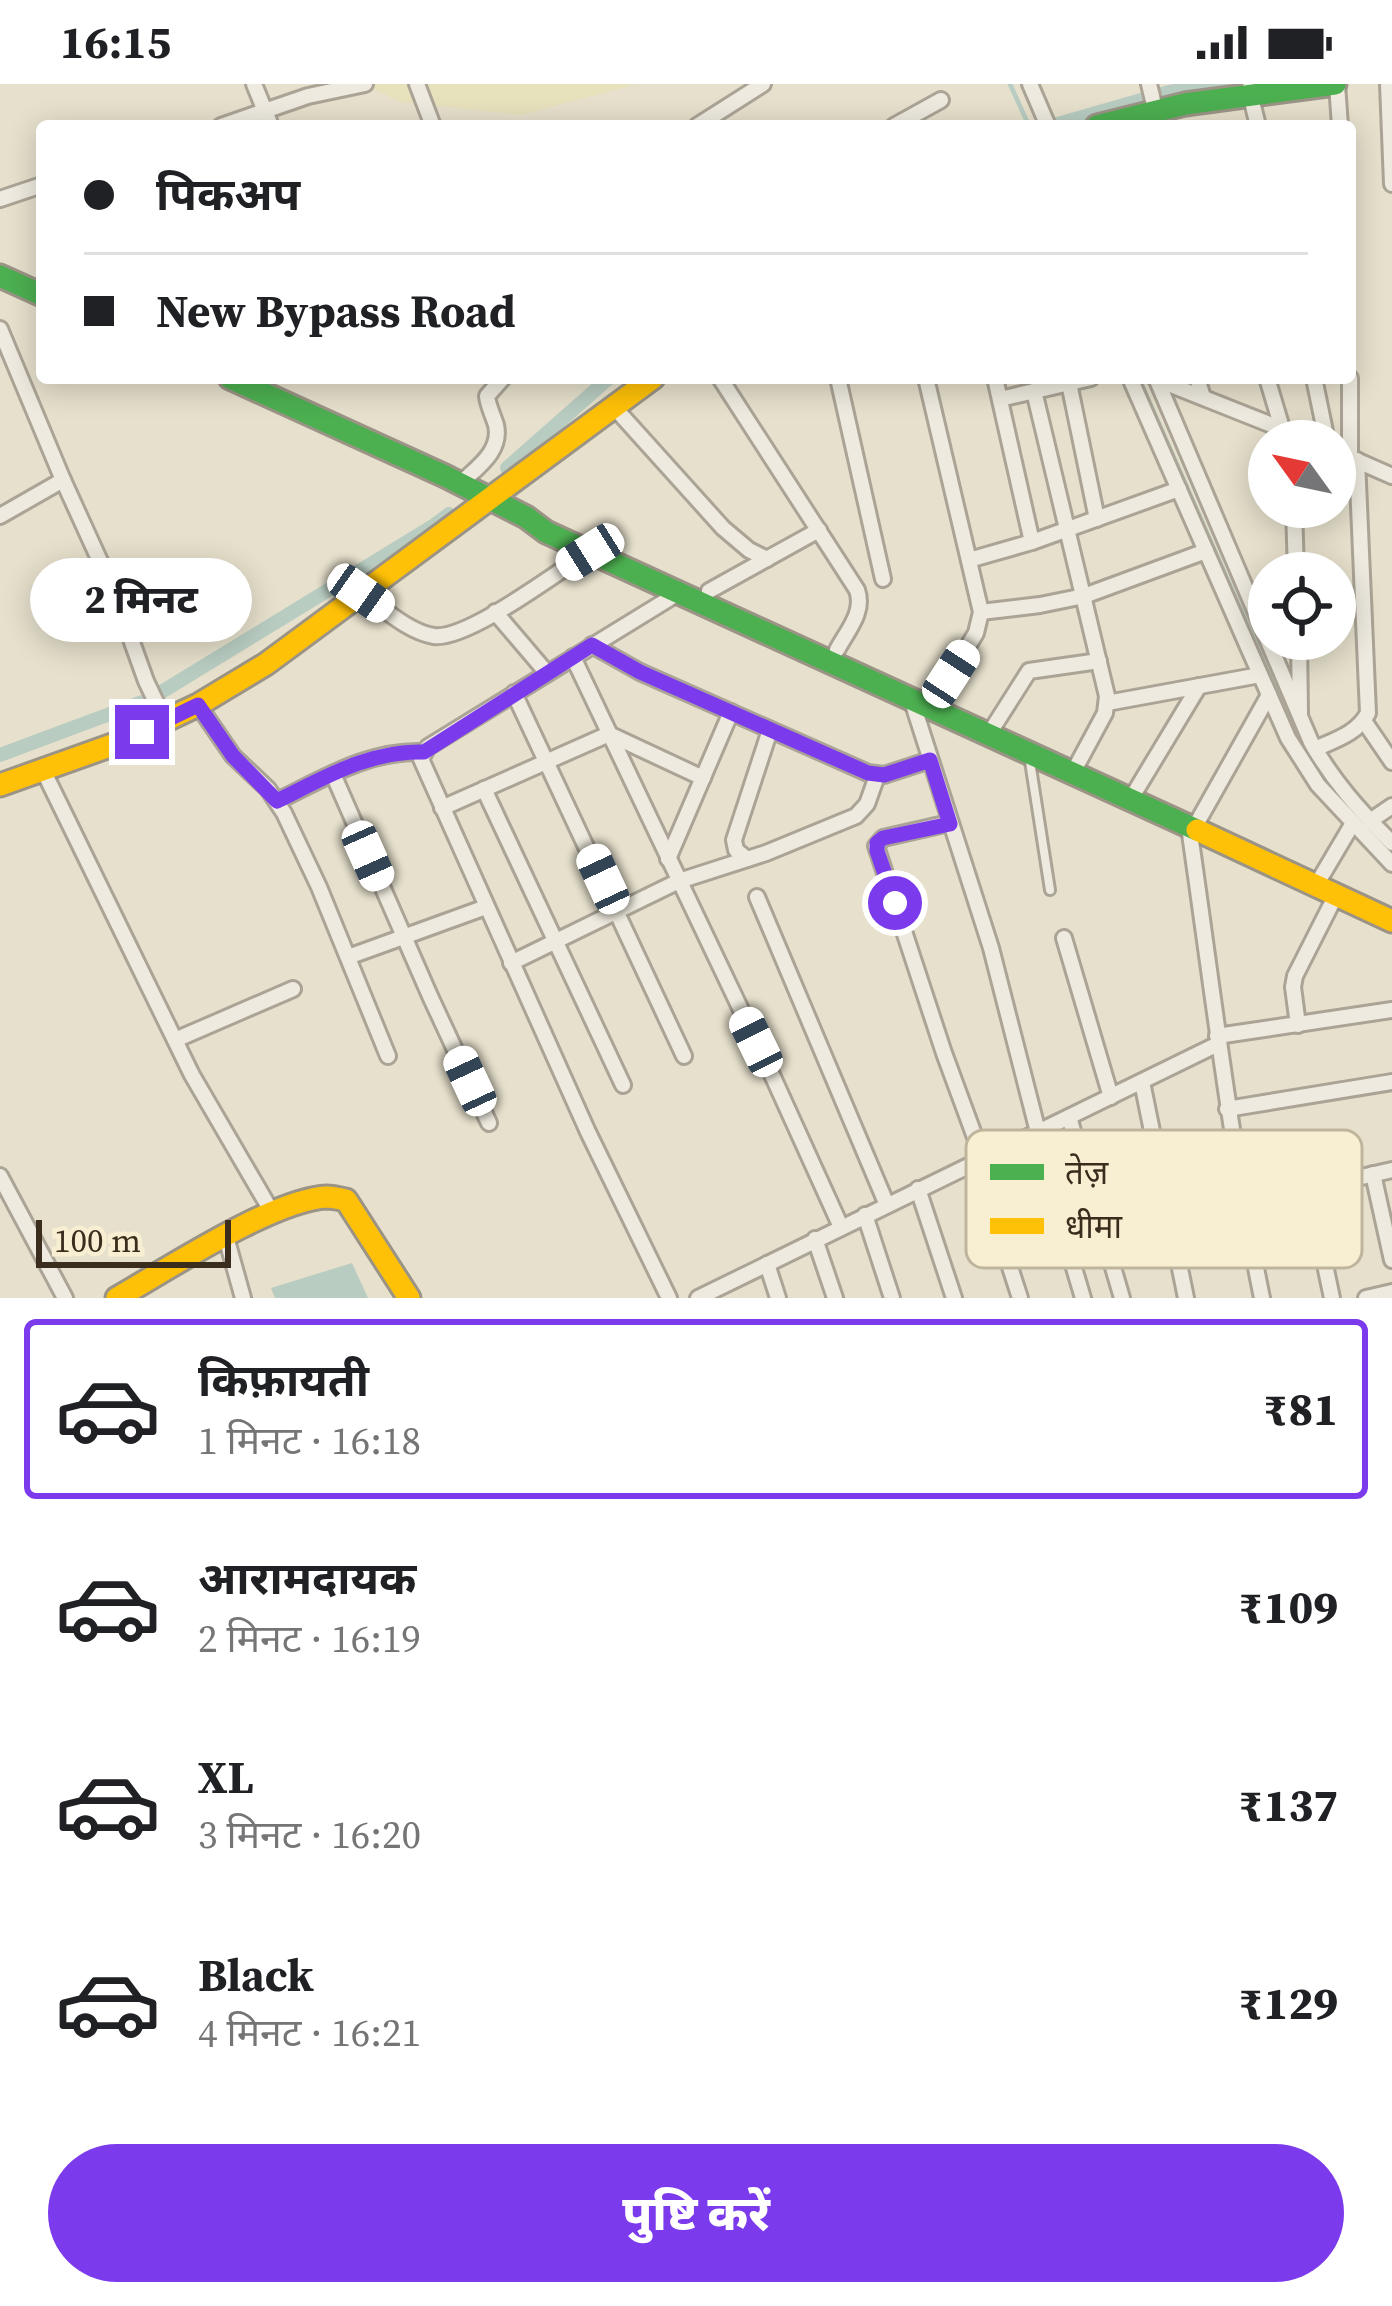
<!DOCTYPE html>
<html lang="hi">
<head>
<meta charset="utf-8">
<style>
	body { margin:0; font-family:"Source Serif 4","Noto Sans Devanagari",serif; background:#f6f6f6; color:#202124; height:100vh; display:flex; flex-direction:column; font-size:45px; white-space:nowrap }
	* { box-sizing:border-box; margin:0 }
	p { font-size:39px; color:#757577 }
	.icon { flex:none; width:66px; height:66px; fill:none; stroke:currentColor; stroke-width:2; stroke-linecap:round; stroke-linejoin:round }
	.map { position:relative; height:1214px; overflow:hidden }
	.sheet { display:flex; flex-direction:column; background:#fff; flex:1 }
	.sheet>* { flex:none }
	.top-card { position:absolute; left:36px; top:36px; width:1320px; height:264px; border-radius:12px; box-shadow:0 6px 30px #0003; display:grid; align-content:center; height:264px; padding:0 48px; background:#fff }
	.needle { width:78px; rotate:303deg }
	.buttons { position:absolute; left:1248px; top:336px; display:grid; gap:24px }
	.buttons a { display:grid; place-items:center; width:108px; height:108px; border-radius:50%; background:#fff; box-shadow:0 6px 30px #0003; font-size:60px }
	.scale { position:absolute; left:36px; bottom:30px; width:195px; box-sizing:border-box; padding-left:12px; border:6px solid #3b2d1d; border-top:0; font-size:33px; line-height:42px; white-space:nowrap; color:#3b2d1d; -webkit-text-stroke:9px #f8efd2; paint-order:stroke }
	.end { position:absolute; width:54px; height:54px; margin:-27px; border:15px solid #7c3aed; background:#fff; box-shadow:0 0 0 6px #fff }
	.from { border-radius:50% }
	.bubble { position:absolute; height:84px; border-radius:42px; background:#fff; box-shadow:0 6px 30px #0003; font-size:39px; font-weight:800; line-height:84px; text-align:center }
	.car { position:absolute; width:36px; height:72px; margin:-36px -18px; border-radius:15px; box-shadow:0 0 9px 3px #0007; background:linear-gradient(#fff 24%,#345 0 40%,#fff 0 76%,#345 0 86%,#fff 0) }
	.top-card b { display:flex; align-items:center; gap:42px; height:114px; font-size:45px }
	.top-card b+b { border-top:3px solid #e0e0e0 }
	.top-card i { width:30px; height:30px; background:#202124 }
	ul { padding:21px 0 0; list-style:none }
	li { display:flex; align-items:center; gap:36px; height:180px; margin:0 24px 18px; padding:0 24px; border:6px solid transparent; border-radius:12px }
	li div { flex:1 }
	li b { display:block; font-size:45px }
	li em { font-style:normal; font-weight:800 }
	li.on { border-color:#7c3aed }
	li>.icon { width:108px; height:108px; stroke-width:1.5 }
	.action { display:flex; gap:24px; margin-top:auto; padding:24px 48px }
	.action a { flex:1; height:138px; border-radius:72px; background:#7c3aed; color:#fff; font-size:48px; font-weight:800; line-height:138px; text-align:center }
	.status { display:flex; justify-content:space-between; align-items:center; height:84px; padding:0 60px; background:#fff; direction:ltr }
	.status svg { height:33px; fill:currentColor }
	.map>svg:first-child { display:block }
</style>
</head>
<body>
<div class="status"><b>16:15</b><svg viewBox="0 0 49 12"><path d="M0 12V9h3v3zM5 12V6h3v6zM10 12V3h3v9zM15 12V0h3v12zM26 1h20v11H26zM47 4h2v5h-2z"/></svg></div>
<div class="map">
<svg width="1392" height="1214" viewBox="0 0 1392 1214">
	<rect width="100%" height="100%" fill="#e6e0cc"/>
	<!-- farmland -->
	<polygon fill="#e7e1bc" points="362,0 637,0 521,31 401,18"/>
	<!-- water -->
	<polygon fill="#b8ccc1" points="352,1179 368,1214 275,1214 271,1204"/>
	<g fill="none" stroke-linecap="round" stroke-linejoin="round">
		<!-- stream -->
		<g stroke="#b8ccc1" stroke-width="4.5">
			<polyline points="1010,0 1029,42"/>
			<polyline points="1139,294 1301,662"/>
		</g>
		<!-- canal -->
		<g stroke="#b8ccc1" stroke-width="14">
			<polyline points="1051,42 1169,8 1222,0"/>
			<polyline points="507,384 609,294"/>
			<polyline points="0,671 150,615 433,442 449,430"/>
		</g>
		<defs>
			<polyline id="lane" points="1029,671 1050,806"/>
			<g id="street">
				<polyline points="254,0 271,42"/>
				<polyline points="417,0 433,42"/>
				<polyline points="1030,0 1048,42"/>
				<polyline points="1149,0 1155,25"/>
				<polyline points="1337,0 1340,42"/>
				<polyline points="1388,0 1392,100"/>
				<polyline points="1249,5 1258,42"/>
				<polyline points="221,42 308,12 365,0"/>
				<polyline points="697,42 763,0"/>
				<polyline points="894,42 941,16"/>
				<polyline points="0,115 42,101"/>
				<polyline points="0,245 63,396 114,508 146,597 165,637"/>
				<path d="M 720,294 L 857,506 C 865,528 847,547 837,566"/>
				<polyline points="838,294 883,495"/>
				<polyline points="926,294 981,528 976,549 936,614"/>
				<polyline points="995,294 1032,458"/>
				<polyline points="1130,294 1288,654 1318,701 1392,780"/>
				<path d="M 1156,294 L 1311,658 C 1333,697 1360,727 1392,759"/>
				<polyline points="1197,294 1203,313"/>
				<polyline points="1267,294 1282,344"/>
				<polyline points="1314,294 1327,357"/>
				<polyline points="1350,294 1350,373"/>
				<polyline points="1156,295 1312,357"/>
				<polyline points="1069,299 1097,435"/>
				<polyline points="1034,307 1107,612 1105,629 1077,681"/>
				<polyline points="1000,315 1091,294"/>
				<polyline points="614,323 723,444 749,466 767,475"/>
				<polyline points="1335,367 1392,392"/>
				<path d="M 460,400 C 476,384 502,368 496,341 C 493,331 488,322 487,312 L 503,294"/>
				<polyline points="1294,423 1296,489"/>
				<polyline points="0,432 63,396"/>
				<polyline points="969,476 1032,458 1179,405"/>
				<polyline points="709,507 819,446"/>
				<path d="M 361,509 C 382,523 408,548 434,552 C 468,556 557,488 589,468"/>
				<polyline points="495,528 547,589"/>
				<polyline points="981,528 1040,521 1084,512 1206,467"/>
				<polyline points="1299,555 1300,629"/>
				<polyline points="592,561 640,588 868,689 884,691 930,676"/>
				<polyline points="573,573 773,993 841,1143"/>
				<polyline points="514,609 684,972"/>
				<polyline points="911,614 991,864 1038,1048"/>
				<polyline points="1107,619 1260,591"/>
				<polyline points="198,621 233,672 268,705 284,729 319,803 388,972"/>
				<polyline points="1364,637 1392,678"/>
				<polyline points="994,642 1029,587 1099,577"/>
				<path d="M 1315,665 C 1335,656 1358,649 1368,629 L 1357,376"/>
				<polyline points="43,686 192,991 273,1130"/>
				<polyline points="333,690 430,912 489,1039"/>
				<polyline points="484,705 623,1001"/>
				<polyline points="1135,708 1199,602"/>
				<path d="M 277,717 C 325,694 368,666 423,668"/>
				<polyline points="442,724 609,650 703,694"/>
				<polyline points="1198,737 1269,611"/>
				<polyline points="1370,737 1392,722"/>
				<polyline points="949,739 883,754 876,762 944,969 983,1075"/>
				<path d="M 1189,743 C 1212,901 1230,1058 1262,1214"/>
				<polyline points="668,775 731,628"/>
				<polyline points="747,775 736,766 734,756 770,646"/>
				<polyline points="1321,793 1353,739"/>
				<polyline points="757,813 887,1121"/>
				<polyline points="1064,854 1111,1013"/>
				<polyline points="348,873 486,823"/>
				<polyline points="511,879 679,797 766,769 856,732 867,720 877,692"/>
				<polyline points="1298,941 1293,903 1295,892 1336,811"/>
				<polyline points="1217,952 1392,926"/>
				<polyline points="175,956 293,905"/>
				<polyline points="1142,998 1186,1214"/>
				<polyline points="1227,1025 1392,998"/>
				<polyline points="1069,1033 1122,1214"/>
				<polyline points="1034,1050 1083,1214"/>
				<polyline points="976,1078 1020,1214"/>
				<polyline points="1373,1090 1392,1176"/>
				<polyline points="0,1092 65,1214"/>
				<polyline points="918,1105 954,1214"/>
				<polyline points="1309,1105 1332,1214"/>
				<polyline points="1243,1120 1392,1086"/>
				<polyline points="865,1131 892,1214"/>
				<polyline points="226,1153 243,1214"/>
				<polyline points="815,1155 835,1214"/>
				<polyline points="767,1180 778,1214"/>
				<polyline points="669,1214 588,1048 421,675 428,663 680,508"/>
				<polyline points="698,1214 1218,960"/>
				<polyline points="1366,1214 1392,1208"/>
			</g>
			<g id="fast">
				<polyline points="1097,42 1185,20 1335,0"/>
				<polyline points="0,192 42,211"/>
				<polyline points="230,294 445,392 526,433 546,448 1197,746"/>
			</g>
			<g id="slow">
				<polyline points="0,701 118,659 198,621 266,580 653,294"/>
				<polyline points="1197,746 1392,837"/>
				<path d="M 117,1214 C 166,1186 274,1115 327,1113 C 334,1113 340,1115 346,1116 L 409,1214"/>
			</g>
		</defs>
		<!-- lane casing -->
		<use href="#lane" stroke="#aba496" stroke-width="14"/>
		<!-- street casing -->
		<use href="#street" stroke="#aba496" stroke-width="20"/>
		<!-- fast casing -->
		<use href="#fast" stroke="#9b9486" stroke-width="27"/>
		<!-- slow casing -->
		<use href="#slow" stroke="#9b9486" stroke-width="27"/>
		<!-- lane -->
		<use href="#lane" stroke="#eeeadf" stroke-width="8"/>
		<!-- street -->
		<use href="#street" stroke="#eeeadf" stroke-width="14"/>
		<!-- fast -->
		<use href="#fast" stroke="#4caf50" stroke-width="21"/>
		<!-- slow -->
		<use href="#slow" stroke="#ffc107" stroke-width="21"/>
	</g>
	<g fill="none" stroke-linecap="round" stroke-linejoin="round">
		<!-- route -->
		<path stroke="#7c3aed" stroke-width="15" d="M 142,648 L 198,621 L 233,672 L 277,717 C 324,694 370,666 424,668 L 592,561 L 640,588 L 868,689 L 884,691 L 930,676 L 950,740 L 883,754 L 877,759 L 877,767 L 895,819"/>
	</g>
	<!-- legend -->
	<rect x="966" y="1046" width="396" height="138" rx="18" fill="#f8efd2" stroke="#bfb59c" stroke-width="3"/>
	<rect x="990" y="1080" width="54" height="16" fill="#4caf50"/>
	<rect x="990" y="1134" width="54" height="16" fill="#ffc107"/>
	<g font-size="33" fill="#3b2d1d">
		<text x="1065" y="1100">तेज़</text>
		<text x="1065" y="1154">धीमा</text>
	</g>
</svg>
<div class="buttons">
<a><svg class="needle" viewBox="-14 -14 28 28"><path d="M0-13l5 13h-10z" fill="#e53935"/><path d="M0 13l5-13h-10z" fill="#757577"/></svg></a>
<a><svg class="icon" aria-label="locate" viewBox="0 0 24 24"><circle cx="12" cy="12" r="6"/><path d="M12 2v4M12 18v4M2 12h4M18 12h4"/></svg></a>
</div>
<div class="scale">100 m</div>
<i class="end from" style="left:895px;top:819px"></i>
<i class="end" style="left:142px;top:648px"></i>
<div class="bubble" style="left:30px;top:474px;width:222px">2 मिनट</div>
<i class="car" style="left:590px;top:468px;rotate:238deg"></i>
<i class="car" style="left:361px;top:509px;rotate:125deg"></i>
<i class="car" style="left:951px;top:590px;rotate:33deg"></i>
<i class="car" style="left:368px;top:772px;rotate:156deg"></i>
<i class="car" style="left:603px;top:795px;rotate:335deg"></i>
<i class="car" style="left:756px;top:958px;rotate:334deg"></i>
<i class="car" style="left:470px;top:997px;rotate:335deg"></i>
<div class="top-card">
<b><i class="from"></i>पिकअप</b>
<b><i></i>New Bypass Road</b>
</div>
</div>
<section class="sheet">
<ul>
<li class="on"><svg class="icon" aria-label="car" viewBox="0 0 24 24"><path d="M5 17H2v-5l4-1 3-4h7l3 4 3 1v5h-3M9 17h6M6 11h13"/><circle cx="7" cy="17" r="2"/><circle cx="17" cy="17" r="2"/></svg><div><b>किफ़ायती</b><p>1 मिनट · 16:18</p></div><em>₹81</em></li>
<li><svg class="icon" aria-label="car" viewBox="0 0 24 24"><path d="M5 17H2v-5l4-1 3-4h7l3 4 3 1v5h-3M9 17h6M6 11h13"/><circle cx="7" cy="17" r="2"/><circle cx="17" cy="17" r="2"/></svg><div><b>आरामदायक</b><p>2 मिनट · 16:19</p></div><em>₹109</em></li>
<li><svg class="icon" aria-label="car" viewBox="0 0 24 24"><path d="M5 17H2v-5l4-1 3-4h7l3 4 3 1v5h-3M9 17h6M6 11h13"/><circle cx="7" cy="17" r="2"/><circle cx="17" cy="17" r="2"/></svg><div><b>XL</b><p>3 मिनट · 16:20</p></div><em>₹137</em></li>
<li><svg class="icon" aria-label="car" viewBox="0 0 24 24"><path d="M5 17H2v-5l4-1 3-4h7l3 4 3 1v5h-3M9 17h6M6 11h13"/><circle cx="7" cy="17" r="2"/><circle cx="17" cy="17" r="2"/></svg><div><b>Black</b><p>4 मिनट · 16:21</p></div><em>₹129</em></li>
</ul>
<div class="action"><a>पुष्टि करें</a></div>
</section>
</body>
</html>
